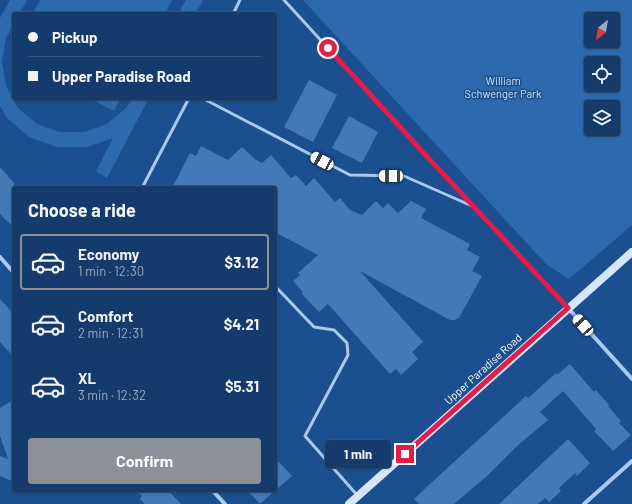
<!DOCTYPE html>
<html lang="en">
<head>
<meta charset="utf-8">
<style>
	body { margin:0; font-family:Barlow,sans-serif; background:#214673; color:#f1f3f6; height:100vh; display:flex; flex-direction:column; font-size:15px; white-space:nowrap }
	* { box-sizing:border-box; margin:0 }
	p { font-size:13px; color:#9dadc1 }
	.icon { flex:none; width:22px; height:22px; fill:none; stroke:currentColor; stroke-width:2; stroke-linecap:round; stroke-linejoin:round }
	.map { position:relative; flex:1; overflow:hidden }
	.details { position:absolute; left:12px; top:186px; width:265px; height:306px; display:flex; flex-direction:column; background:#143b6b; border-radius:4px; box-shadow:0 1px 3px #0004,0 0 0 1px #33557e }
	.details>* { flex:none }
	.banner { position:absolute; left:12px; top:12px; width:265px; height:88px; border-radius:4px; box-shadow:0 1px 3px #0004,0 0 0 1px #33557e; display:grid; align-content:center; height:88px; padding:0 16px; background:#143b6b }
	.needle { width:26px; rotate:210deg }
	.tools { position:absolute; left:584px; top:12px; display:grid; gap:8px }
	.tools a { display:grid; place-items:center; width:36px; height:36px; border-radius:4px; background:#143b6b; box-shadow:0 1px 3px #0004,0 0 0 1px #33557e; font-size:20px }
	.end { position:absolute; width:18px; height:18px; margin:-9px; border:5px solid #e11d48; background:#fff; box-shadow:0 0 0 2px #fff }
	.from { border-radius:50% }
	.bubble { position:absolute; height:28px; border-radius:4px; background:#143b6b; box-shadow:0 1px 3px #0004,0 0 0 1px #33557e; font-size:13px; font-weight:700; line-height:28px; text-align:center }
	.car { position:absolute; width:12px; height:24px; margin:-12px -6px; border-radius:5px; box-shadow:0 0 3px 1px #0007; background:linear-gradient(#fff 24%,#345 0 40%,#fff 0 76%,#345 0 86%,#fff 0) }
	.banner b { display:flex; align-items:center; gap:14px; height:38px; font-size:15px }
	.banner b+b { border-top:1px solid #33557e }
	.banner i { width:10px; height:10px; background:#f1f3f6 }
	ul { padding:0; list-style:none }
	li { display:flex; align-items:center; gap:12px; height:56px; margin:0 8px 6px; padding:0 8px; border:2px solid transparent; border-radius:4px }
	li div { flex:1 }
	li b { display:block; font-size:15px }
	li em { font-style:normal; font-weight:700 }
	li.current { border-color:#8c9099 }
	li>.icon { width:36px; height:36px; stroke-width:1.5 }
	h2 { padding:0 16px; font-size:18px; line-height:48px }
	.button { display:flex; gap:8px; margin-top:auto; padding:8px 16px }
	.button a { flex:1; height:46px; border-radius:4px; background:#8c9099; color:#fff; font-size:16px; font-weight:700; line-height:46px; text-align:center }
	.map>svg:first-child { display:block }
</style>
</head>
<body>
<div class="map">
<svg width="632" height="504" viewBox="0 0 632 504">
	<rect width="100%" height="100%" fill="#1b4f8f"/>
	<!-- green -->
	<g fill="#2e69ad" fill-rule="evenodd">
		<polygon points="10,0 27,0 19,14 14,14 14,24 6,38 2,62 6,86 18,108 37,124 60,132 84,132 107,124 126,108 133,98 149,98 107,178 96,171 113,138 87,147 57,147 29,137 7,118 0,106 0,18"/>
		<polygon points="40,0 172,0 165,14 33,14"/>
		<polygon points="186,0 203,0 195,14 178,14"/>
		<path d="M 303,0 L 632,0 L 632,225 L 569,279 L 546,264 ZM 591,19 L 613,19 L 613,41 L 591,41 ZM 591,63 L 613,63 L 613,85 L 591,85 ZM 591,107 L 613,107 L 613,129 L 591,129 Z"/>
		<polygon points="89,98 121,98 114,111"/>
	</g>
	<!-- building -->
	<g fill="#4478b7">
		<polygon points="309,80 337,95 313,142 284,127"/>
		<polygon points="349,116 378,132 362,163 332,148"/>
		<polygon points="201,146 228,160 242,147 255,159 262,163 271,155 291,178 296,175 306,186 314,178 335,202 340,198 350,210 362,215 376,201 383,208 388,203 398,213 411,201 426,209 421,218 470,244 467,250 480,257 472,271 482,276 459,318 455,320 450,320 360,271 423,342 412,352 418,359 401,375 396,369 390,374 328,304 319,312 302,294 303,292 293,281 300,275 298,273 318,255 275,232 275,188 172,188 190,153 196,156"/>
		<polygon points="0,167 14,183 14,228 0,214"/>
		<polygon points="0,299 14,314 14,357 0,342"/>
		<polygon points="570,364 594,392 596,390 609,405 608,406 621,421 619,423 631,435 613,451 594,431 596,429 563,391 540,412 548,420 517,446 486,477 454,504 419,504 414,499 431,483 478,440 526,396 528,398 556,373 557,375"/>
		<polygon points="10,402 14,408 14,482 0,476 0,456 8,459 0,436 0,408"/>
		<polygon points="568,439 590,463 577,476 575,473 559,488 561,491 549,502 545,498 538,504 499,504"/>
		<polygon points="275,458 292,476 260,504 247,490 275,490"/>
		<polygon points="136,490 168,490 181,504 145,504 140,499 142,496"/>
	</g>
	<g fill="none" stroke-linecap="round" stroke-linejoin="round">
		<!-- lane -->
		<g stroke="#a9c9ee" stroke-width="3">
			<polyline points="284,0 420,149 568,308"/>
			<polyline points="233,14 240,0"/>
			<polyline points="202,98 350,175 404,176 472,206"/>
			<polyline points="142,188 189,98"/>
			<polyline points="275,286 314,327 334,330 347,343 348,355 305,436 357,495"/>
		</g>
		<!-- street -->
		<g stroke="#a9c9ee" stroke-width="4">
			<polyline points="0,257 14,273"/>
			<polyline points="568,308 632,379"/>
			<polyline points="212,490 225,504"/>
			<polyline points="584,504 632,461"/>
		</g>
		<!-- secondary -->
		<polyline stroke="#d6e6fa" stroke-width="8" points="349,504 632,252"/>
	</g>
	<g fill="none" stroke-linecap="round" stroke-linejoin="round">
		<!-- route -->
		<polyline stroke="#e11d48" stroke-width="5" points="328,48 420,149 568,308 405,454"/>
	</g>
	<g text-anchor="middle" stroke-width="3" stroke-linejoin="round" paint-order="stroke">
		<!-- park labels -->
		<g font-size="11" fill="#cfe3fa" stroke="#1b4f8f">
			<text x="503" y="85">William<tspan x="503" dy="13">Schwenger Park</tspan></text>
		</g>
		<!-- street labels -->
		<g font-size="11" fill="#fff" stroke="#1b4f8f">
			<text transform="translate(483 369) rotate(-42)" y="4">Upper Paradise Road</text>
		</g>
	</g>
</svg>
<div class="tools">
<a><svg class="needle" viewBox="-14 -14 28 28"><path d="M0-13l5 13h-10z" fill="#e53935"/><path d="M0 13l5-13h-10z" fill="#9dadc1"/></svg></a>
<a><svg class="icon" aria-label="locate" viewBox="0 0 24 24"><circle cx="12" cy="12" r="6"/><path d="M12 2v4M12 18v4M2 12h4M18 12h4"/></svg></a>
<a><svg class="icon" aria-label="layers" viewBox="0 0 24 24"><path d="M12 4l9 5-9 5-9-5zM3 14l9 5 9-5"/></svg></a>
</div>
<i class="end from" style="left:328px;top:48px"></i>
<i class="end" style="left:405px;top:454px"></i>
<div class="bubble" style="left:325px;top:440px;width:66px">1 min</div>
<i class="car" style="left:322px;top:161px;rotate:298deg"></i>
<i class="car" style="left:391px;top:176px;rotate:271deg"></i>
<i class="car" style="left:583px;top:325px;rotate:318deg"></i>
<div class="banner">
<b><i class="from"></i>Pickup</b>
<b><i></i>Upper Paradise Road</b>
</div>
<section class="details">
<h2>Choose a ride</h2>
<ul>
<li class="current"><svg class="icon" aria-label="car" viewBox="0 0 24 24"><path d="M5 17H2v-5l4-1 3-4h7l3 4 3 1v5h-3M9 17h6M6 11h13"/><circle cx="7" cy="17" r="2"/><circle cx="17" cy="17" r="2"/></svg><div><b>Economy</b><p>1 min · 12:30</p></div><em>$3.12</em></li>
<li><svg class="icon" aria-label="car" viewBox="0 0 24 24"><path d="M5 17H2v-5l4-1 3-4h7l3 4 3 1v5h-3M9 17h6M6 11h13"/><circle cx="7" cy="17" r="2"/><circle cx="17" cy="17" r="2"/></svg><div><b>Comfort</b><p>2 min · 12:31</p></div><em>$4.21</em></li>
<li><svg class="icon" aria-label="car" viewBox="0 0 24 24"><path d="M5 17H2v-5l4-1 3-4h7l3 4 3 1v5h-3M9 17h6M6 11h13"/><circle cx="7" cy="17" r="2"/><circle cx="17" cy="17" r="2"/></svg><div><b>XL</b><p>3 min · 12:32</p></div><em>$5.31</em></li>
</ul>
<div class="button"><a>Confirm</a></div>
</section>
</div>
</body>
</html>
